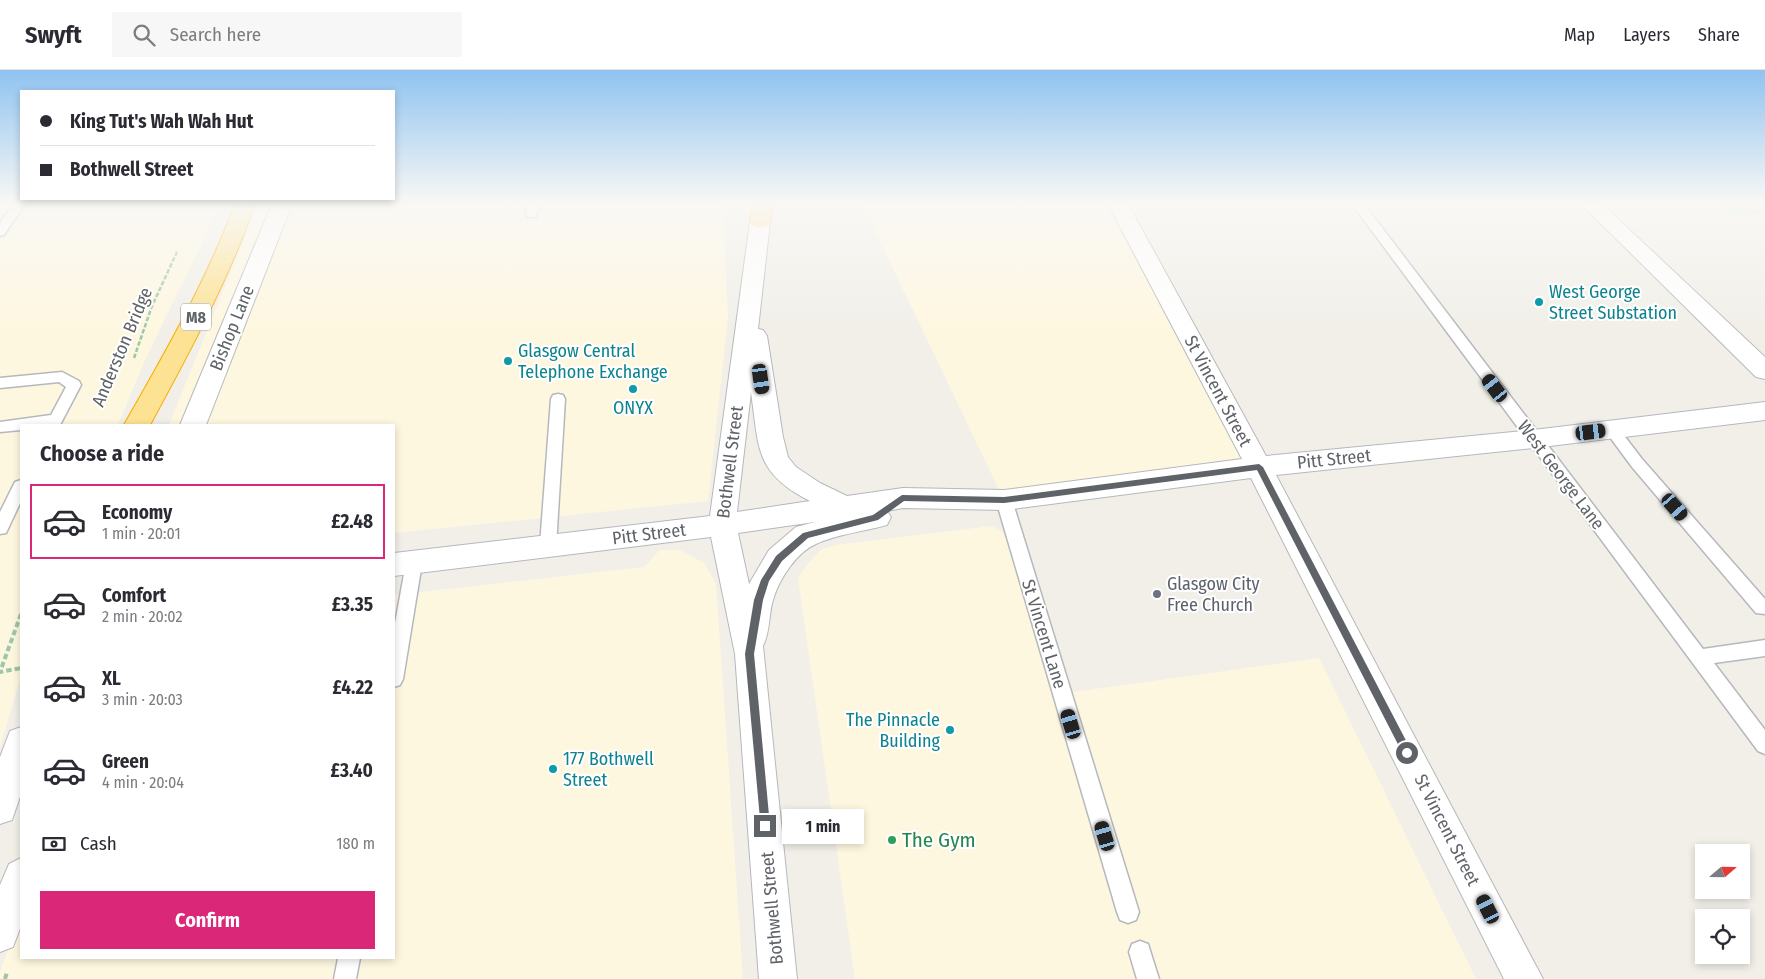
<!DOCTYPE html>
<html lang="en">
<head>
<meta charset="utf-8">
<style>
	body { margin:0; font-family:"Fira Sans Condensed",sans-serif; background:#f7f7f7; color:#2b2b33; height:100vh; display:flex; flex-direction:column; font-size:19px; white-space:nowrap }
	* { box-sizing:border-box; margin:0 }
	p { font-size:16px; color:#7c7c81 }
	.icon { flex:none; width:28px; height:28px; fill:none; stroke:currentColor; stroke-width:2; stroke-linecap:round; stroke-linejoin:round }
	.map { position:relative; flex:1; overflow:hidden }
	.details { position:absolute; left:20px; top:354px; width:375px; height:535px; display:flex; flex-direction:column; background:#fff; border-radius:0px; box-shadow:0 2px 8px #0003 }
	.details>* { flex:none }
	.top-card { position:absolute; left:20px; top:20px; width:375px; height:110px; border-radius:0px; box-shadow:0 2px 8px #0003; display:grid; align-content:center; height:110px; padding:0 20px; background:#fff }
	.needle { width:32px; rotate:70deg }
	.fabs { position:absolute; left:1695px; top:774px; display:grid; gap:10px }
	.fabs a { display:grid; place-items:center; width:55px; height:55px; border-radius:0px; background:#fff; box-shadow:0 2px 8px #0003; font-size:25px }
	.end { position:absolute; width:22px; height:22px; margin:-11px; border:6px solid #5f6368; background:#fff; box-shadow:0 0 0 2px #fff }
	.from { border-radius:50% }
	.bubble { position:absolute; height:35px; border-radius:0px; background:#fff; box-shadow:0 2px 8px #0003; font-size:16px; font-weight:700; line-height:35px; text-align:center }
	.car { position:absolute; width:15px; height:30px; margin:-15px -8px; border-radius:6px; box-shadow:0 0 4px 1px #0007; background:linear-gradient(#222 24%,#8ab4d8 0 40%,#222 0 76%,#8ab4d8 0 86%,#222 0) }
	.top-card b { display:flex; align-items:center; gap:18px; height:48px; font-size:19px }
	.top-card b+b { border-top:1px solid #e1e1e2 }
	.top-card i { width:12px; height:12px; background:#2b2b33 }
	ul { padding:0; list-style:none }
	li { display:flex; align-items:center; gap:15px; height:75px; margin:0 10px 8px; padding:0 10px; border:2px solid transparent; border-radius:0px }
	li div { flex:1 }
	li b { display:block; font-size:19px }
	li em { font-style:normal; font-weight:700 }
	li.active { border-color:#db2777 }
	li>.icon { width:45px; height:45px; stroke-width:1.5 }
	h2 { padding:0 20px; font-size:22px; line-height:60px }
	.pay { display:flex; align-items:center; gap:12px; height:55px; padding:0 20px; font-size:19px }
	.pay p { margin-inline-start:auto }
	.button { display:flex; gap:10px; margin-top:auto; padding:10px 20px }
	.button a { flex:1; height:58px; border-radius:0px; background:#db2777; color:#fff; font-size:20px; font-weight:700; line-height:58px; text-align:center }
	header { display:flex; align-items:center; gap:30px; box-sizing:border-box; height:70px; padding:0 25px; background:#fff; border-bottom:1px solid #e1e1e2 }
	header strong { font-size:24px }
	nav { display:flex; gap:28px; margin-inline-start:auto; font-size:18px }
	.search { width:350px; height:45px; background:#f7f7f7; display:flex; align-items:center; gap:12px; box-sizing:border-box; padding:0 18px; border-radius:0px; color:#7c7c81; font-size:19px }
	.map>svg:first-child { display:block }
</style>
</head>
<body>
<header>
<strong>Swyft</strong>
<div class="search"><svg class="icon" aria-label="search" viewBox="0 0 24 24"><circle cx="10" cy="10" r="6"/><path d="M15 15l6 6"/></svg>Search here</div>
<nav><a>Map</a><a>Layers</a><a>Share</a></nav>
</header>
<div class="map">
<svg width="1765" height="909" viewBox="0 0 1765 909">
	<rect width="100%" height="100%" fill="#f1efe8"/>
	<!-- commercial -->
	<g fill="#fef7e0">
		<polygon points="0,134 218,134 213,150 145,290 118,355 21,355 21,606 0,677"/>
		<polygon points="258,134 723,134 728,247 708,431 394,463 394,355 169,355"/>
		<polygon points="862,134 1118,134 1259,397 1004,430"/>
		<polygon points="992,456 1003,462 1008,475 1052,625 1319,588 1476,909 855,909 798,508 806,496 822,479 836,475"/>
		<polygon points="660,480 680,480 704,493 716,514 743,909 0,909 0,902 21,844 21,888 394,888 394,525 644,497"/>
	</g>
	<!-- green -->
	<polygon fill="#c5e8c5" points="1717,134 1765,134 1765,143 1731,146"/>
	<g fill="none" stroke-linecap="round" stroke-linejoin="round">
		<defs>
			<g id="service">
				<polygon points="13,134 25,134 4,165 0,166 0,153"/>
				<polygon points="527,134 539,134 536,147 528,147 526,144"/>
				<polygon points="1352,134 1364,134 1703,579 1765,570 1765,586 1714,593 1765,660 1765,684 1758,681"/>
				<polygon points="62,302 79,311 81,315 60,355 21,355 21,360 0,362 0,352 51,345 66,317 59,312 0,318 0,308"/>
				<polygon points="558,324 563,325 565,329 556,476 554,481 548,483 542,481 540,476 551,329 553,325"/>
				<polygon points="1611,354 1616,355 1642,389 1765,529 1765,544 1756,543 1632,397 1604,359 1606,355"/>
				<polygon points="21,410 21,431 6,463 0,464 0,442 15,412"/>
				<polygon points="1004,424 1010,426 1012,430 1139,842 1136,850 1128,853 1120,850 1117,842 996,430 998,426"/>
				<polygon points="414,486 420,488 422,493 403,609 400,615 394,617 394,559 406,493 408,488"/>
				<polygon points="1140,871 1148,874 1159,909 1137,909 1129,882 1132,874"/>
				<polygon points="338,888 360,888 356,909 334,909"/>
			</g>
			<g id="minor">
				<polygon points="272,134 292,134 206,355 180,355"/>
				<path d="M 1108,134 L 1128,134 L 1266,386 L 1533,360 L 1765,332 L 1765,350 L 1533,378 L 1276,405 L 1543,909 L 1504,909 L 1251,408 L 1004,440 L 903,438 L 887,441 L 891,447 L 887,455 C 865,461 835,465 816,474 C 797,482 780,508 774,527 C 768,543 771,560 763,576 L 797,909 L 759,909 L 735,584 L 711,467 L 394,506 L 394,483 L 710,446 L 750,152 L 753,148 L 760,146 L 767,148 L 770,152 L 758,259 L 763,260 L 767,266 L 783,367 L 788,387 L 796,397 L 820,413 L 847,426 L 903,418 L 1004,420 L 1242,389 ZM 751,322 C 759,377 754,403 810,431 L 737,442 ZM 815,452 L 796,457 L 769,480 L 749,514 L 738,463 Z"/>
				<polygon points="1581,134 1602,134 1765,287 1765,309 1756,307"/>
				<polygon points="21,657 21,724 12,750 0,754 0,687 10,661"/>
				<polygon points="21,788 21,856 13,877 0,882 0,815 9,794"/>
			</g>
			<g id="motorway">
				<path d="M 235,134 L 255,134 C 228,211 189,283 150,355 L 124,355 C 165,283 206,212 235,134 Z"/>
				<polygon points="752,134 772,134 770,152 767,156 760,158 753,156 750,152"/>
			</g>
		</defs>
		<!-- service casing -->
		<use href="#service" stroke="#b5b8bc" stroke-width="3"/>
		<!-- minor casing -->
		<use href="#minor" stroke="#b5b8bc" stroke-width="2"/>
		<!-- motorway casing -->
		<use href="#motorway" stroke="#f9ab00" stroke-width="2"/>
		<!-- path-far1 -->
		<polyline stroke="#9cc7a9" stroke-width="2.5" stroke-dasharray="4.5 2" stroke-linecap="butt" points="134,288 152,236 177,182"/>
		<!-- path -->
		<g stroke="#9cc7a9" stroke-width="4" stroke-dasharray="5.5 3" stroke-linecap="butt">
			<polyline points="21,544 0,602 21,598"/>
			<polyline points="5,909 7,902"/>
		</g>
		<!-- service -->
		<use href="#service" fill="#fff" fill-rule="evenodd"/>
		<!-- minor -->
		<use href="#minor" fill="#fff" fill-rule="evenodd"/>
		<!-- motorway -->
		<use href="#motorway" fill="#fde293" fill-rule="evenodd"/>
	</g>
	<!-- sky -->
	<linearGradient id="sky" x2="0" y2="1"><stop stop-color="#8fc3f1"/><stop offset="0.51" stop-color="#f9f8f5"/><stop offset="1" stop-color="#f9f8f5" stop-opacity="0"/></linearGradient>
	<rect width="1765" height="261" fill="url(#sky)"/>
	<!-- route -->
	<polygon fill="#5f6368" points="1259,394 1263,397 1411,680 1411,686 1404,686 1257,400 1004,433 904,431 878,450 808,468 782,491 769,511 763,530 754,584 770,756 765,761 761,760 745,584 754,530 761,510 776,486 803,463 873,445 902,425 1004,427"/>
	<!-- markers -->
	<g fill="#0f9aa8" stroke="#fff" stroke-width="2">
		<circle cx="1539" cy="232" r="5"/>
		<circle cx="508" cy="291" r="5"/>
		<circle cx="633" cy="319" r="5"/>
		<circle cx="950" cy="660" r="5"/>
		<circle cx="553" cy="699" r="5"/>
	</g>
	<circle fill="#6b7280" stroke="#fff" stroke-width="2" cx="1157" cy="524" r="5"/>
	<circle fill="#2e9e5b" stroke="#fff" stroke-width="2" cx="892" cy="770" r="5"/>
	<g text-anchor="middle" stroke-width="4" stroke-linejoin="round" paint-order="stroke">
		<!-- shield labels -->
		<rect fill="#fff" stroke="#8f9295" stroke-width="1" x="181" y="233.5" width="30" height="27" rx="4"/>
		<g font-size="16" font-weight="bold" fill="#5f6368">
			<text x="196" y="253">M8</text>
		</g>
		<!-- culture labels -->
		<g font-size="18" fill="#0d838f" stroke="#fff" text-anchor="start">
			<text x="1549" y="228">West George<tspan x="1549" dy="21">Street Substation</tspan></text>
			<text x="518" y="287">Glasgow Central<tspan x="518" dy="21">Telephone Exchange</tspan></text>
			<text x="633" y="344" text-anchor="middle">ONYX</text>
			<text x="940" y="656" text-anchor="end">The Pinnacle<tspan x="940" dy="21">Building</tspan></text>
			<text x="563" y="695">177 Bothwell<tspan x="563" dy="21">Street</tspan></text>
		</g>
		<!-- street labels -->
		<g font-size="18" fill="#5f6368" stroke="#fff">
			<text transform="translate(232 258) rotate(-68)" y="6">Bishop Lane</text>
			<text transform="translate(122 277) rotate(-67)" y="6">Anderston Bridge</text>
			<text transform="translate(1218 321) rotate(62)" y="6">St Vincent Street</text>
			<text transform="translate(1334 389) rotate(-6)" y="6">Pitt Street</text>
			<text transform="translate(730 392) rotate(-83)" y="6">Bothwell Street</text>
			<text transform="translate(1561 405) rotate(53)" y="6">West George Lane</text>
			<text transform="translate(649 464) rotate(-7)" y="6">Pitt Street</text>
			<text transform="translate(1044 564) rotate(73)" y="6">St Vincent Lane</text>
			<text transform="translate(1447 760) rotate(63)" y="6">St Vincent Street</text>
			<text transform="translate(772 838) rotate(-95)" y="6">Bothwell Street</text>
		</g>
		<!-- worship labels -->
		<g font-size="18" fill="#5b616d" stroke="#fff" text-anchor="start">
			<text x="1167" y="520">Glasgow City<tspan x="1167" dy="21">Free Church</tspan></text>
		</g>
		<!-- near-leisure labels -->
		<g font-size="21" fill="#27864d" stroke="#fff" text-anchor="start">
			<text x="902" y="777">The Gym</text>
		</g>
	</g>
</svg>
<div class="fabs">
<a><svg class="needle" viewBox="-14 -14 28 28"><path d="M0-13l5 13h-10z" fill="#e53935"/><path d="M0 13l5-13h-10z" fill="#7c7c81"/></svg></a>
<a><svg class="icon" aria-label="locate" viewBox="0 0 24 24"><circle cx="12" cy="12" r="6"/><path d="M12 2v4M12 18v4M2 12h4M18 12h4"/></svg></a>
</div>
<i class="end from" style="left:1407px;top:683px"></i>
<i class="end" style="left:765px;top:756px"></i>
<div class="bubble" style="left:782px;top:739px;width:82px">1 min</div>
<i class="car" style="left:761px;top:309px;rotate:172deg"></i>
<i class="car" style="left:1495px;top:318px;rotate:323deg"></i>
<i class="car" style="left:1591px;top:362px;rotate:83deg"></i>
<i class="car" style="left:1675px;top:437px;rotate:139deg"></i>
<i class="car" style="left:1071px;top:654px;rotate:343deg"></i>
<i class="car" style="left:1105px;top:766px;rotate:343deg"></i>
<i class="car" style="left:1488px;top:839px;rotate:333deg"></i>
<div class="top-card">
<b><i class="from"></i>King Tut's Wah Wah Hut</b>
<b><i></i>Bothwell Street</b>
</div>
<section class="details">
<h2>Choose a ride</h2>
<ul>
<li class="active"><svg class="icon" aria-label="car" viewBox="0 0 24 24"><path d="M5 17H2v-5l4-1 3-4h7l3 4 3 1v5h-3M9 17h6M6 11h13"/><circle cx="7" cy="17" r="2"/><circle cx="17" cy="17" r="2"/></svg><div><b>Economy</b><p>1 min · 20:01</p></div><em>£2.48</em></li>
<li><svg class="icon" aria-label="car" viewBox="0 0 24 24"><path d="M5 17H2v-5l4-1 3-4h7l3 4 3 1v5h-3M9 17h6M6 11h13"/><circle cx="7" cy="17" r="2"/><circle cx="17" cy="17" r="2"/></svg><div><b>Comfort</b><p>2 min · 20:02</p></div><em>£3.35</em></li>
<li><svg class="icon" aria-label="car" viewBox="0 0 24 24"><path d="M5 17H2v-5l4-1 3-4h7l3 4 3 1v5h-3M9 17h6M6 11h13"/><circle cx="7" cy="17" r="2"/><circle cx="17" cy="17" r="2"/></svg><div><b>XL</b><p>3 min · 20:03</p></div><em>£4.22</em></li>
<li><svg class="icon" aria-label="car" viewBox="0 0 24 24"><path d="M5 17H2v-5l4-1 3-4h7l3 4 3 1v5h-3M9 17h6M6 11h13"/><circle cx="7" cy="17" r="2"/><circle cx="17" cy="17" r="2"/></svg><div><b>Green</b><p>4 min · 20:04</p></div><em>£3.40</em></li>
</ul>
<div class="pay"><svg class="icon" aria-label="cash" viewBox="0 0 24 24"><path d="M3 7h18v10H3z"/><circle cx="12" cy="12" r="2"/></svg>Cash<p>180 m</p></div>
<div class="button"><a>Confirm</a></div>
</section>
</div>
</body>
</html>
